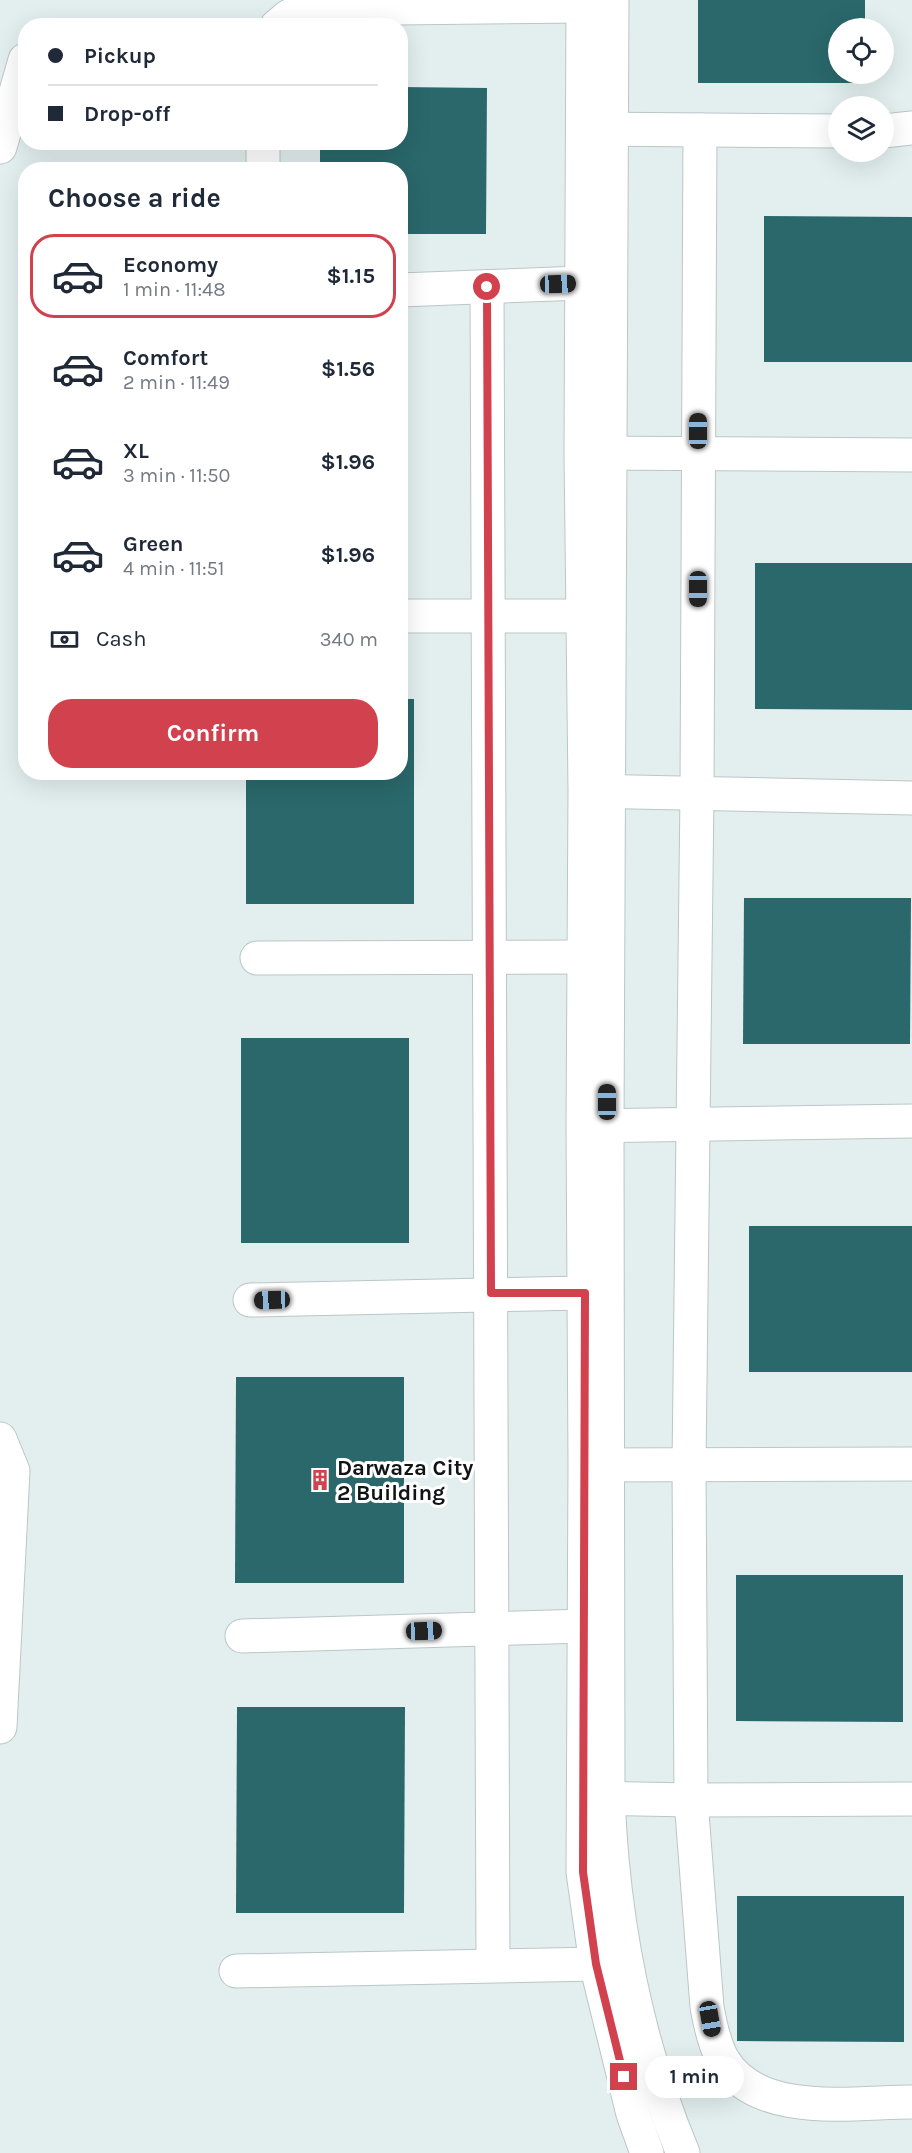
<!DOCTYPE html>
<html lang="en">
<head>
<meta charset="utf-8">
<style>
	body { margin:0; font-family:Karla,sans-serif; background:#f2f2f3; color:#1f2937; height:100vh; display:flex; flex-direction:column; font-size:22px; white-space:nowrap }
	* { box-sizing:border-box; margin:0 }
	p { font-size:20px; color:#747a83 }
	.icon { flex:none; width:33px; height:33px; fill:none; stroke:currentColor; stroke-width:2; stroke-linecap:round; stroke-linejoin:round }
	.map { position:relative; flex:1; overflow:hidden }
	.side { position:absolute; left:18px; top:162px; width:390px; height:618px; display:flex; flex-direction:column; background:#fff; border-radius:24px; box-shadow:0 6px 24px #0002 }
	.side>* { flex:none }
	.banner { position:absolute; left:18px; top:18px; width:390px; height:132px; border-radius:24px; box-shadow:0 6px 24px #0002; display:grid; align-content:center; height:132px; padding:0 30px; background:#fff }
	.fabs { position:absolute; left:828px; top:18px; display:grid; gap:12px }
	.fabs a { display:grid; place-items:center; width:66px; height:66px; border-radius:50%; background:#fff; box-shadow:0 6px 24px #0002; font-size:30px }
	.end { position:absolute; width:27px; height:27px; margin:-14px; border:8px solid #d1414e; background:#fff; box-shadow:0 0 0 3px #fff }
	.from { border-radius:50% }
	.bubble { position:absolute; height:42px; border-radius:21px; background:#fff; box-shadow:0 6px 24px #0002; font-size:20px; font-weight:700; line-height:42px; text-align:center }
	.car { position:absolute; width:18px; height:36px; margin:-18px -9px; border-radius:8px; box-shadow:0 0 4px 2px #0007; background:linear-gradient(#222 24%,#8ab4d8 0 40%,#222 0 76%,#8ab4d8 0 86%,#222 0) }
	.banner b { display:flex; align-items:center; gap:21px; height:57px; font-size:22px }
	.banner b+b { border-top:2px solid #e0e1e3 }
	.banner i { width:15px; height:15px; background:#1f2937 }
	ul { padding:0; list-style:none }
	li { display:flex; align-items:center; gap:18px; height:84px; margin:0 12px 9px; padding:0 18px; border:3px solid transparent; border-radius:24px }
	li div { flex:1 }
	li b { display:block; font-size:22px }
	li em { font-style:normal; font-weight:700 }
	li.active { border-color:#d1414e }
	li>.icon { width:54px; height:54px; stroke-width:1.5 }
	h2 { padding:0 30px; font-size:27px; line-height:72px }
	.pay { display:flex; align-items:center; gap:15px; height:66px; padding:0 30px; font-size:22px }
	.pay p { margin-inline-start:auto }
	.action { display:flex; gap:12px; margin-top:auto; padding:12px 30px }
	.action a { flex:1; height:69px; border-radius:24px; background:#d1414e; color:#fff; font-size:24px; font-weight:700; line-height:69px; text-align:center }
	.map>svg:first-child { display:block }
</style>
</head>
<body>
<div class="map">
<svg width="912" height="2153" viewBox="0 0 912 2153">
	<rect width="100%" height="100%" fill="#e3efef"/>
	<!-- building -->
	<g fill="#2a686b">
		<polygon points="698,0 865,0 865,28 838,28 838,74 864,74 864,83 698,83"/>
		<polygon points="400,87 487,88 486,234 400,234 400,170 320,170 320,142 400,142"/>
		<polygon points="764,216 912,217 912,362 764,362"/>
		<polygon points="755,563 912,563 912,710 755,709"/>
		<polygon points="400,699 414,699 414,904 246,904 246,772 400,772"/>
		<polygon points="744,898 911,898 910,1044 743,1044"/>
		<rect x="241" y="1038" width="168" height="205"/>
		<rect x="749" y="1226" width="163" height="146"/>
		<polygon points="236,1377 404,1377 404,1583 235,1583"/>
		<polygon points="736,1575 903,1575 903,1722 736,1721"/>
		<polygon points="237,1707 405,1707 404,1913 236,1913"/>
		<polygon points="737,1896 904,1896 904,2042 737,2041"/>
	</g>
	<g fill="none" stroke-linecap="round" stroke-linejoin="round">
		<defs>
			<g id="minor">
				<polyline points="583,0 581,453 585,790 583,1126 585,1465 583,1872 596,1964 633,2114 647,2153"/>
				<path d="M 612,0 L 607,1126 L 608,1798 C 613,1919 636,2041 683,2153"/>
				<polyline points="277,26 289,16 306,9 583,6"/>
				<polyline points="591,129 838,131"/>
				<path d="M 700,130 L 697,793 L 689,1465 L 691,1800 L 707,2007 C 710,2024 714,2044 723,2060 C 758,2119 854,2102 912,2102"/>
				<polyline points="884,131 912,128"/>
				<polyline points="0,147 25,60"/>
				<polyline points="263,170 263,142"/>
				<polyline points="487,287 493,1964"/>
				<polyline points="400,290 582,283"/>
				<polyline points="589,453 912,455"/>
				<polyline points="400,616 583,616"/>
				<polyline points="586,791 912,798"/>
				<polyline points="257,958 583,957"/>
				<polyline points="584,1126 912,1121"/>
				<polyline points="250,1300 585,1293"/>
				<polyline points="0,1439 13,1471 0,1727"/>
				<polyline points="587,1465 912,1464"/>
				<polyline points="242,1636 585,1626"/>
				<polyline points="586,1798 691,1800 912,1799"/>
				<polyline points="236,1971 596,1964"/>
			</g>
		</defs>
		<!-- minor casing -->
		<use href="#minor" stroke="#bbc6c7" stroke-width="35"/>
		<!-- minor -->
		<use href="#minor" stroke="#fff" stroke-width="33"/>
	</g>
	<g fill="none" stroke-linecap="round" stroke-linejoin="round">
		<!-- route -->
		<polyline stroke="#d1414e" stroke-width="8" points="487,287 491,1293 585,1293 583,1872 596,1964 624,2077"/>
	</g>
	<!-- icons -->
	<defs>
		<symbol id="building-bare" viewBox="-9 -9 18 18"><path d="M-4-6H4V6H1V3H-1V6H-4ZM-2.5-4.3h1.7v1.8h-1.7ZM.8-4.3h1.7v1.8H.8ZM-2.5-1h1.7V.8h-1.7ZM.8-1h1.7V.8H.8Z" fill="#d1414e" stroke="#fff" stroke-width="2.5" paint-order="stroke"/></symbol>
	</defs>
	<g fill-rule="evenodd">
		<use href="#building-bare" x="305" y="1465" width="30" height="30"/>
	</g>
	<g text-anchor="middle" stroke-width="6" stroke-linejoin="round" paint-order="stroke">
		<!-- poi labels -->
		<g font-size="22" font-weight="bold" fill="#101414" stroke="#fff" text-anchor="start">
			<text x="337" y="1475">Darwaza City<tspan x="337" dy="25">2 Building</tspan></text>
		</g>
	</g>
</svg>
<div class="fabs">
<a><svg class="icon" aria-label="locate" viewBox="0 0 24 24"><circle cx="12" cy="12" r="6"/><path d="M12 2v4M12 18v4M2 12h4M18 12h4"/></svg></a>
<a><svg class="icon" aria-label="layers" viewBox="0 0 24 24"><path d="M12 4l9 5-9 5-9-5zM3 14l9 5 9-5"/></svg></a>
</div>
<i class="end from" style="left:487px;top:287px"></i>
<i class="end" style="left:624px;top:2077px"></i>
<div class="bubble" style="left:645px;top:2056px;width:99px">1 min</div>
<i class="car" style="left:558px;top:284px;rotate:88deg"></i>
<i class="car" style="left:698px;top:431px;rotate:0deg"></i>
<i class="car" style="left:698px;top:589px;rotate:180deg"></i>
<i class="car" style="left:607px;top:1102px;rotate:0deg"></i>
<i class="car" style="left:272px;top:1300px;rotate:268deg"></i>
<i class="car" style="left:424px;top:1631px;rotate:88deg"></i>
<i class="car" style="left:710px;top:2019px;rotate:170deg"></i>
<div class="banner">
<b><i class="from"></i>Pickup</b>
<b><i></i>Drop-off</b>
</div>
<section class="side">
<h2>Choose a ride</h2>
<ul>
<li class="active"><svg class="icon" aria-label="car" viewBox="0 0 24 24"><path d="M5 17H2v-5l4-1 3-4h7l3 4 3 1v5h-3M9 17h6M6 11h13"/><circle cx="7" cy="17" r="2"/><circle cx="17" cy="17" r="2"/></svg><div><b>Economy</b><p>1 min · 11:48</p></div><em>$1.15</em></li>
<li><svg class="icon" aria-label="car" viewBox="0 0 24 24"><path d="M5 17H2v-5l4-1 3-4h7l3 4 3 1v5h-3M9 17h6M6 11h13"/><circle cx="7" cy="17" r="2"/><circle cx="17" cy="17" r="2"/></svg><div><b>Comfort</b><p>2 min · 11:49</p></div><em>$1.56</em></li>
<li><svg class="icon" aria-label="car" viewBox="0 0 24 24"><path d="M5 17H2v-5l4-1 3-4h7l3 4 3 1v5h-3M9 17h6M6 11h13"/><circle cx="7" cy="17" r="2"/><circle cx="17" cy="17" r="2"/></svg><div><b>XL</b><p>3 min · 11:50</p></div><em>$1.96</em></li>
<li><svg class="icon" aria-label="car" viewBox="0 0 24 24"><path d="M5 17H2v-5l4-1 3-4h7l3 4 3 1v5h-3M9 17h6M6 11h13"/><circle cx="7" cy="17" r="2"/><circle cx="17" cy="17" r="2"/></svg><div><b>Green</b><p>4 min · 11:51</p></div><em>$1.96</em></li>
</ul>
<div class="pay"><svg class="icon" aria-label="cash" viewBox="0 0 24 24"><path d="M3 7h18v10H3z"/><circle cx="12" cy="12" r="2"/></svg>Cash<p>340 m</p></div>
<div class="action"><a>Confirm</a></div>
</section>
</div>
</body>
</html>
